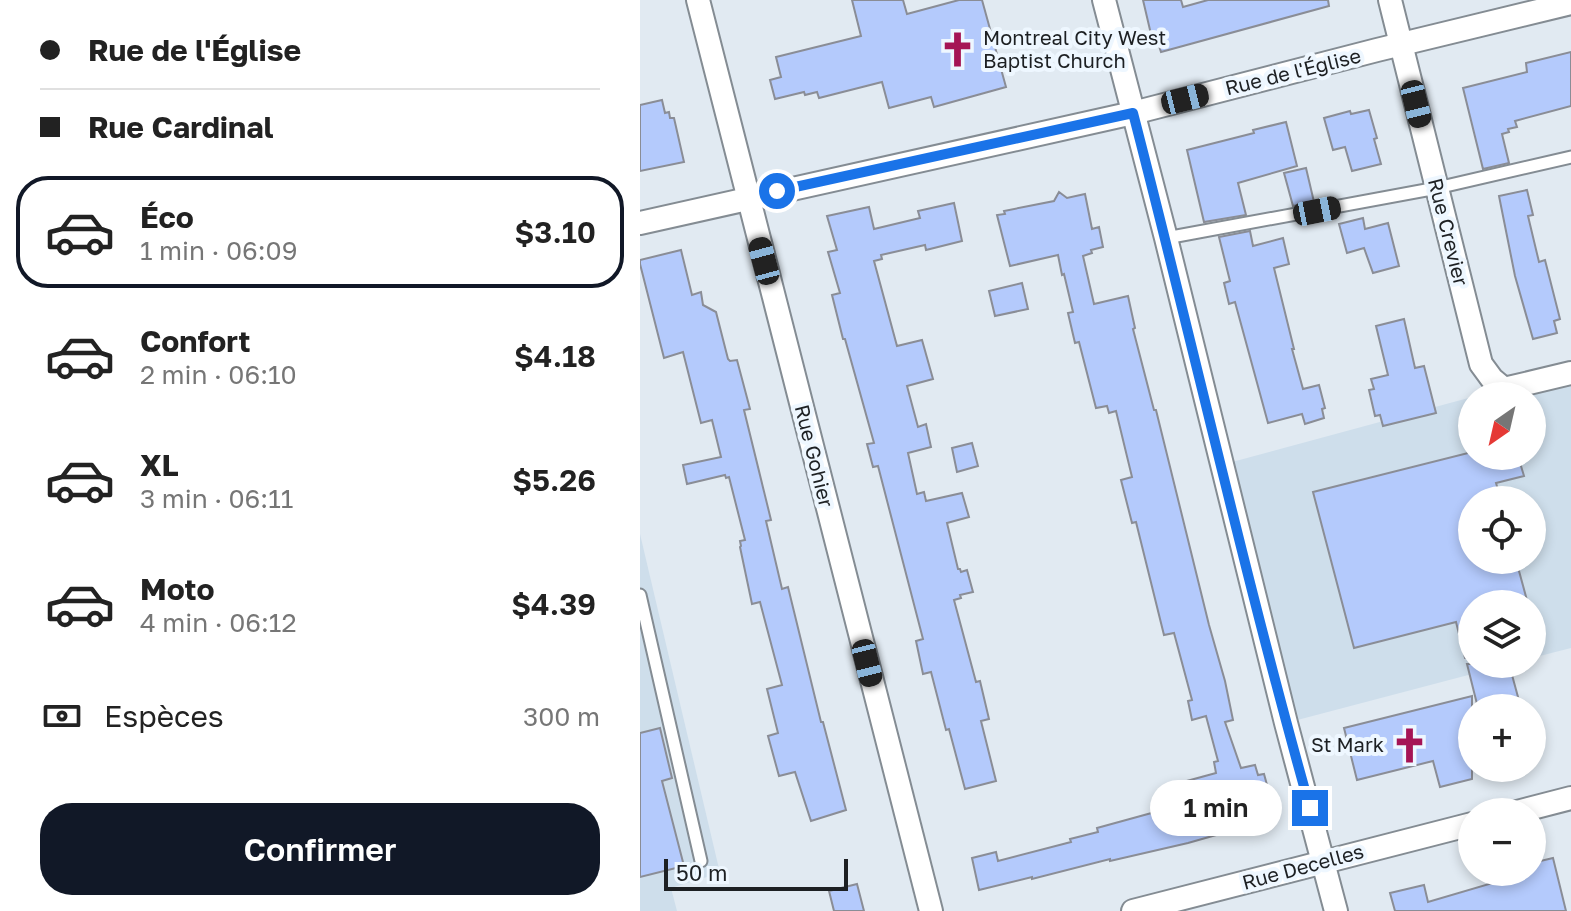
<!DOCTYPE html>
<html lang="fr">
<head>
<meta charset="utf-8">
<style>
	body { margin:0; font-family:"Golos Text",sans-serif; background:#f2f2f2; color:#222; height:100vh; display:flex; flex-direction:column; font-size:30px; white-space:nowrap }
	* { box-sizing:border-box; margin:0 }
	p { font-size:26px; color:#767676 }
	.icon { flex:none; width:44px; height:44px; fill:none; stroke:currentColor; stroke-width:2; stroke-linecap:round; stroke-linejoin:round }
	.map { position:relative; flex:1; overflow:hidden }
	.sheet { display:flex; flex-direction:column; background:#fff; width:640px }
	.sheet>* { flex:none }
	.guide { display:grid; align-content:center; height:176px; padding:0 40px; background:#fff }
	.needle { width:52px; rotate:214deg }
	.fabs { position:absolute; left:818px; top:382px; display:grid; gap:16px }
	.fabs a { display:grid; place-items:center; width:88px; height:88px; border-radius:50%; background:#fff; box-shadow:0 4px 12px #0003; font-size:40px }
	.scale { position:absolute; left:24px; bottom:20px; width:184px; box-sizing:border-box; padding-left:8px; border:4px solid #1d2023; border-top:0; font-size:22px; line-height:28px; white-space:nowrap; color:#1d2023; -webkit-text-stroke:6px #eef7ff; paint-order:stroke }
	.end { position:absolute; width:36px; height:36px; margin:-18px; border:10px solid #1a73e8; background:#fff; box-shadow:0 0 0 4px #fff }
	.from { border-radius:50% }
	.bubble { position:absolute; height:56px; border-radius:28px; background:#fff; box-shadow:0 4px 12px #0003; font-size:26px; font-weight:600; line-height:56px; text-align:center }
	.car { position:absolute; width:24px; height:48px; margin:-24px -12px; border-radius:10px; box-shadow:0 0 6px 2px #0007; background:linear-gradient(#222 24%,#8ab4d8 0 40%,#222 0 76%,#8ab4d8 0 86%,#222 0) }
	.guide b { display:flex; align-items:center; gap:28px; height:76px; font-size:30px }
	.guide b+b { border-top:2px solid #e0e0e0 }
	.guide i { width:20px; height:20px; background:#222 }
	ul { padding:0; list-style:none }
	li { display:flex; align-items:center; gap:24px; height:112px; margin:0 16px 12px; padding:0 24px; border:4px solid transparent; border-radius:32px }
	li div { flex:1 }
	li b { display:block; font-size:30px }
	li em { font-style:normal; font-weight:600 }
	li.selected { border-color:#111827 }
	li>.icon { width:72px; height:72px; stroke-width:1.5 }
	.pay { display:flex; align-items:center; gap:20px; height:88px; padding:0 40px; font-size:30px }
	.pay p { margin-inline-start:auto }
	.primary-button { display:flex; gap:16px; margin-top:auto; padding:16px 40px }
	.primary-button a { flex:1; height:92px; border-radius:32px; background:#111827; color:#fff; font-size:32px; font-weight:600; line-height:92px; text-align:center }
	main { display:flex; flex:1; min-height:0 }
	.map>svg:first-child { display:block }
</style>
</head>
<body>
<main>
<section class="sheet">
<div class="guide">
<b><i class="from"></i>Rue de l'Église</b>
<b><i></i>Rue Cardinal</b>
</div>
<ul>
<li class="selected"><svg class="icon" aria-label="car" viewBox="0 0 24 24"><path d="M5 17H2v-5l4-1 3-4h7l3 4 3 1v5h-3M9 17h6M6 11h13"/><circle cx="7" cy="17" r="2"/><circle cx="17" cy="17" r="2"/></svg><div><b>Éco</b><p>1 min · 06:09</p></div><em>$3.10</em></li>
<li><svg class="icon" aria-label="car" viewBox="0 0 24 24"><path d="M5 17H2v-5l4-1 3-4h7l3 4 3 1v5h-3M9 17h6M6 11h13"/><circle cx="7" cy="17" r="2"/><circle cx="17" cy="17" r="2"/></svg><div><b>Confort</b><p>2 min · 06:10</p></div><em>$4.18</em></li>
<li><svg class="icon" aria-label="car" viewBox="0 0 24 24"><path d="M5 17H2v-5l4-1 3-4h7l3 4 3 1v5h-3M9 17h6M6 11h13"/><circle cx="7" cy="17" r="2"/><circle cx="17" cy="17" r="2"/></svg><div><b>XL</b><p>3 min · 06:11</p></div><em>$5.26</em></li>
<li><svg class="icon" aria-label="car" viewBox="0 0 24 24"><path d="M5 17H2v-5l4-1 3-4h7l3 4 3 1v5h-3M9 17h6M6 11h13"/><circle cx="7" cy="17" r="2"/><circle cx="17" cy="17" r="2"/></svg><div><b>Moto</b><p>4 min · 06:12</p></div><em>$4.39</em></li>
</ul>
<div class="pay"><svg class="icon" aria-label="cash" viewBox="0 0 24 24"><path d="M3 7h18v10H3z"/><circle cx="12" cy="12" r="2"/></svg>Espèces<p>300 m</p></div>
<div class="primary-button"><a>Confirmer</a></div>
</section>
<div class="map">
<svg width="931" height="911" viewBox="0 0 931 911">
	<rect width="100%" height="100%" fill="#e1eaf2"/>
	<!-- built -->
	<g fill="#cedeeb" fill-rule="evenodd">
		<path d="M 931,373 L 931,648 L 892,658 L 892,604 L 832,604 L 832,664 L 870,664 L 646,723 L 581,465 L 832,397 L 832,456 L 892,456 L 892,396 L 837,396 ZM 832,500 L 892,500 L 892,560 L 832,560 Z"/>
		<polygon points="0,534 80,873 31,888 37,911 0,911"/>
	</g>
	<!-- building -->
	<g fill="#b4cafc" stroke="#8a8d96" stroke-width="2">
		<polygon points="212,0 263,0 267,14 319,0 342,0 366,87 294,107 291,97 249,108 242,82 179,98 177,92 165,95 164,92 135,99 130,80 141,77 136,57 221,36"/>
		<polygon points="503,0 541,0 543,7 568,0 688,0 689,6 521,52 519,46 514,47"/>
		<polygon points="931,52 931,106 875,121 877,127 868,129 869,132 862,134 869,163 843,169 823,88 887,72 886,63"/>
		<polygon points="22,100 25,113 29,112 30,118 34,118 44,162 0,171 0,105"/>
		<polygon points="729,110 737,138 734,139 741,164 712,171 705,147 693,150 684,118 710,111 711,114"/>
		<polygon points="646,122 657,166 598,183 606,215 564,222 547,150 614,133 613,130"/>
		<polygon points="666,168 674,202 653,206 644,173"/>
		<polygon points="887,190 893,215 888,216 899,262 905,260 920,319 914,321 917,333 893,339 875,276 859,196"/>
		<polygon points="419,192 427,198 445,194 452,229 459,227 463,247 451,250 452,253 443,256 454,304 488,296 495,328 493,329 514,410 516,410 569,625 585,681 593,720 585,722 601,768 615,765 618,775 624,774 636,818 548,843 470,861 470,859 392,879 392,877 339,890 332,858 356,852 358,861 431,842 430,839 458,832 457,828 537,806 532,785 576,773 574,762 578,761 566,716 552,720 548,701 552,700 534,633 524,635 496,522 492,523 481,480 492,477 476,411 469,413 467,406 456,408 439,342 435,343 428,313 433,312 424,274 422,275 418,255 370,266 357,215 365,214 364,211 414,201"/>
		<polygon points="314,203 322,241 286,250 285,245 241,255 242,259 234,261 257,346 282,340 293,379 267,386 278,427 286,424 291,447 268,453 277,494 284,492 286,501 322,493 329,517 307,523 318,569 320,569 321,572 327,570 333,592 320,595 321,598 314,600 336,682 340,681 349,719 341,721 356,781 325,789 309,729 306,730 291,672 283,674 276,641 283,639 238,466 233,467 227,444 234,443 205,339 203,339 192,295 200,293 188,252 197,250 187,216 229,207 234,229 280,218 278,211"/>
		<polygon points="723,218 725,229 748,223 759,266 733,273 724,248 707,253 699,224"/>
		<polygon points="610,231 613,246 643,238 649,264 634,268 654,349 652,349 663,389 679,385 685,408 682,409 684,418 665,424 662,414 628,423 595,302 589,304 584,283 590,281 579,237"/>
		<polygon points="41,250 52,295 61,292 63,305 76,312 88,359 90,361 97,360 110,409 104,410 131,520 126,521 142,589 148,587 181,722 183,722 206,810 171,821 155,772 139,776 128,736 138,733 127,689 142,685 120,602 112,604 100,547 101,546 100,541 105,540 89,477 86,478 85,475 47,484 43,465 81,457 72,420 61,423 43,352 24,358 0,264 0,260"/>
		<polygon points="382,283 388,309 355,316 349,291"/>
		<polygon points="764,319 775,368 784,366 796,413 743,426 740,415 735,416 729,390 734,389 731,379 748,375 736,326"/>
		<polygon points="332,443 338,466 317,472 312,448"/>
		<polygon points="832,452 832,456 878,456 884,476 856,483 861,500 832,500 832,560 876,560 888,604 832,604 832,657 825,658 816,622 714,648 673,492"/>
		<polygon points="827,664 869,664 881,708 838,708"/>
		<polygon points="832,696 832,779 800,787 793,761 717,780 704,728"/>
		<polygon points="20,728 32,778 22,781 44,866 0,877 0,733"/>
		<polygon points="913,858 926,911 755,911 750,893 784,885 788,902 880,875 879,873 892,872 892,863"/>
		<polygon points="217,884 224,911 194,911 189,891"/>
	</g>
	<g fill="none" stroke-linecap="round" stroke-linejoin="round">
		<defs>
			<g id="service">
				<polyline points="526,238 797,188 931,157"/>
				<polyline points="0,595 61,861"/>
			</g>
			<g id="minor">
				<polyline points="58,0 291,911"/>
				<polyline points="464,0 526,238 646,723 696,911"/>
				<polyline points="750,0 841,364 852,379 864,389 931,373"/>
				<polyline points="0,223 493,113 737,50 931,3"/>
				<polyline points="877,812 931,798"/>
				<polyline points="493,911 832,824"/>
			</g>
		</defs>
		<!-- service casing -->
		<use href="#service" stroke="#848c93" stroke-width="15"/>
		<!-- minor casing -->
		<use href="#minor" stroke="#848c93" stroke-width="26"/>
		<!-- service -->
		<use href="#service" stroke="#fff" stroke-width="11"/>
		<!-- minor -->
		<use href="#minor" stroke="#fff" stroke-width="22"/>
	</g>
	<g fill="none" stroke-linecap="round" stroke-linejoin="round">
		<!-- route -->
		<path stroke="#1a73e8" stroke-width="10" d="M 137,191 L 493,113 C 553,344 605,578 670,808"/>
	</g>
	<!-- icons -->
	<defs>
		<symbol id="church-bare" viewBox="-9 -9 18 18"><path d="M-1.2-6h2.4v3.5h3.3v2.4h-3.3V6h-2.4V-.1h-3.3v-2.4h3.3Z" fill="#a51455" stroke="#eef7ff" stroke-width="2.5" paint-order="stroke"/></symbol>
	</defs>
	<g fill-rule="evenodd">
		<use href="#church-bare" x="292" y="24" width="51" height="51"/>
		<use href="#church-bare" x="744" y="720" width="51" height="51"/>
	</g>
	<g text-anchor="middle" stroke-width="8" stroke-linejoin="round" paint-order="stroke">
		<!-- poi labels -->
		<g font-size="20" fill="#1d2023" stroke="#eef7ff" text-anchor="start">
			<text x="343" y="45">Montreal City West<tspan x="343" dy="23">Baptist Church</tspan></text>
			<text x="744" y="752" text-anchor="end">St Mark</text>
		</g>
		<!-- street labels -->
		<g font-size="20" fill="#1d2023" stroke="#eef7ff">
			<text transform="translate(653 72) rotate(-14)" y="7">Rue de l'Église</text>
			<text transform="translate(808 232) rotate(76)" y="7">Rue Crevier</text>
			<text transform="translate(174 456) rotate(76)" y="7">Rue Gohier</text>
			<text transform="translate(663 867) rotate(-15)" y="7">Rue Decelles</text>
		</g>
	</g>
</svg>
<div class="fabs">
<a><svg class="needle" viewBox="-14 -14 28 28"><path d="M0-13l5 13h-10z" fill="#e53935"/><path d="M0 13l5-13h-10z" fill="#767676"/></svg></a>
<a><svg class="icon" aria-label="locate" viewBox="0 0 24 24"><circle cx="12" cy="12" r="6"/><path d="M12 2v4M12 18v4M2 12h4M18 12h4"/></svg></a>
<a><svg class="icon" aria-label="layers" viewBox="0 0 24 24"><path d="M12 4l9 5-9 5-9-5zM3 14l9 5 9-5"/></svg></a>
<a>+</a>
<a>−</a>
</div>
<div class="scale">50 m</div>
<i class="end from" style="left:137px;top:191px"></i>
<i class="end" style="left:670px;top:808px"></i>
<div class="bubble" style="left:510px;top:780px;width:132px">1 min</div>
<i class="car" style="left:545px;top:99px;rotate:76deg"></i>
<i class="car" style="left:776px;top:104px;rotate:166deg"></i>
<i class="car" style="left:677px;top:211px;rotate:79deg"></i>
<i class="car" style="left:124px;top:261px;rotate:345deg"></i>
<i class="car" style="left:227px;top:663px;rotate:166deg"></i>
</div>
</main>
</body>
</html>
